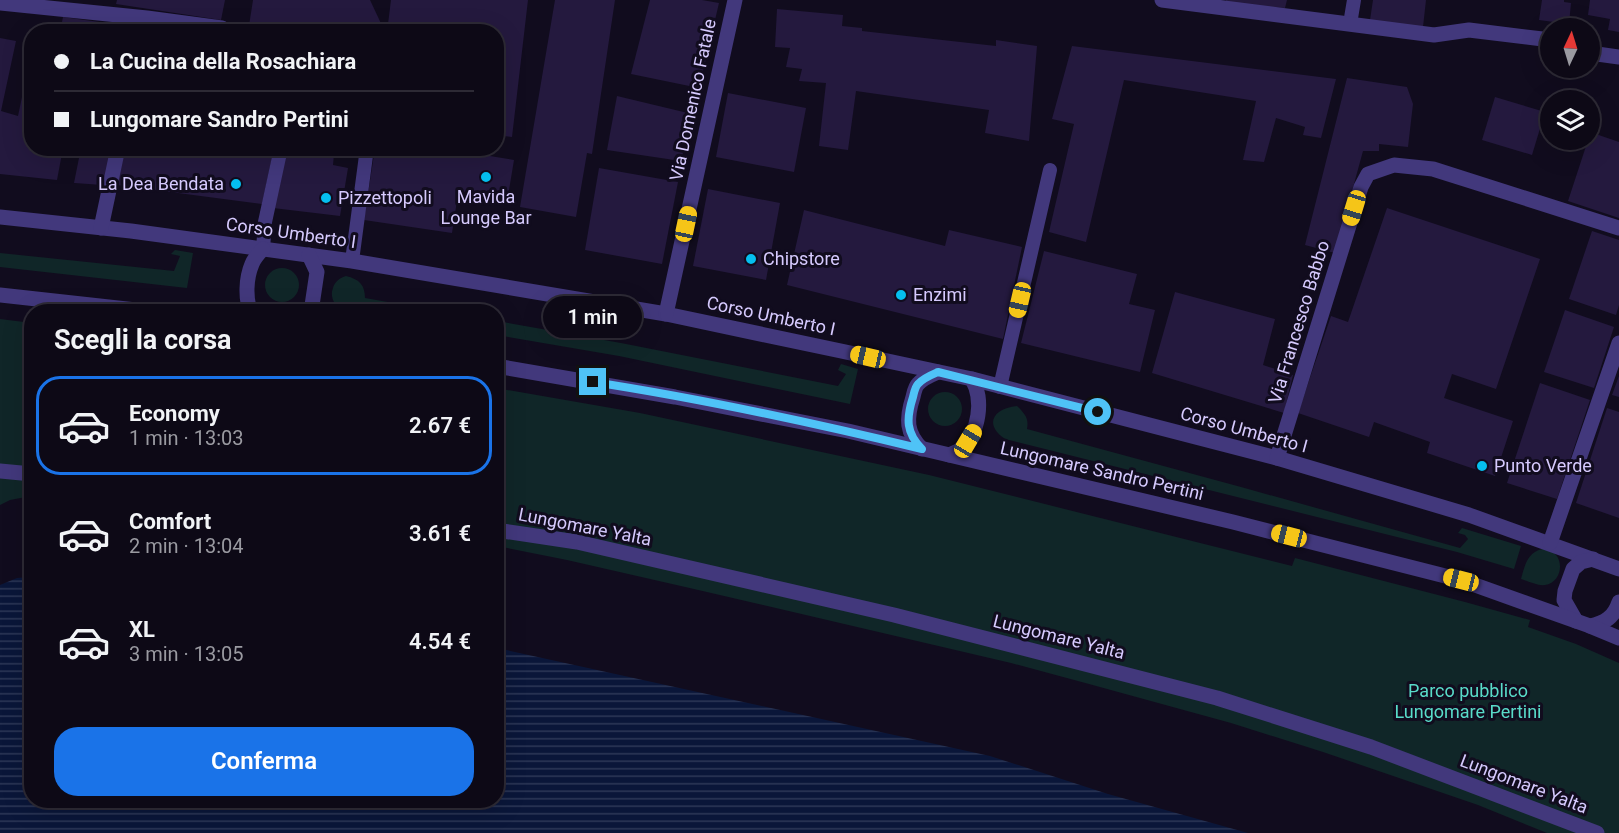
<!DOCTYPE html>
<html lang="it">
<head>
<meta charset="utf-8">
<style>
	body { margin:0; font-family:Roboto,sans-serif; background:#1b1723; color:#f1f3f6; height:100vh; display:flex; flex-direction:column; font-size:22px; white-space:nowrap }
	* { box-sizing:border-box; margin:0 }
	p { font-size:20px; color:#9a9aa1 }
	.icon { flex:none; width:33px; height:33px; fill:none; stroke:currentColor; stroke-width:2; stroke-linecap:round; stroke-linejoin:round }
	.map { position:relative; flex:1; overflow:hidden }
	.panel { position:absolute; left:24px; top:304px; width:480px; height:504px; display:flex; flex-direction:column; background:#0d0916; border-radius:24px; box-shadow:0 6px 24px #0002,0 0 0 2px #2d2a35 }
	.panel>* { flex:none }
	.top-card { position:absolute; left:24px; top:24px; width:480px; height:132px; border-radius:24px; box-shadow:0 6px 24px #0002,0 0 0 2px #2d2a35; display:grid; align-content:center; height:132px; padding:0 30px; background:#0d0916 }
	.needle { width:39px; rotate:4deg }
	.tools { position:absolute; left:1540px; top:18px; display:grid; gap:12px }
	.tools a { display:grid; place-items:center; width:60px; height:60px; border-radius:50%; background:#0d0916; box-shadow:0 6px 24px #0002,0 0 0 2px #2d2a35; font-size:30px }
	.end { position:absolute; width:27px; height:27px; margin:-14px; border:8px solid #4fc3f7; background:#111; box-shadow:0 0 0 3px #111 }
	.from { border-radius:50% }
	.bubble { position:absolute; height:42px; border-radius:21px; background:#0d0916; box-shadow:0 6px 24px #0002,0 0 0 2px #2d2a35; font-size:20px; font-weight:600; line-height:42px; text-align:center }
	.car { position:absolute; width:18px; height:36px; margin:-18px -9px; border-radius:8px; box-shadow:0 0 4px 2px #0007; background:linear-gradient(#f5c518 24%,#345 0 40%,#f5c518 0 76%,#345 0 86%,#f5c518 0) }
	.top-card b { display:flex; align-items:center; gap:21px; height:57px; font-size:22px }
	.top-card b+b { border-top:2px solid #2d2a35 }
	.top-card i { width:15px; height:15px; background:#f1f3f6 }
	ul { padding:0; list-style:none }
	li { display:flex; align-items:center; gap:18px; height:99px; margin:0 12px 9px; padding:0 18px; border:3px solid transparent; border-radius:24px }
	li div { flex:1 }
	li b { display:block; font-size:22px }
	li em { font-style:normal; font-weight:600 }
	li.active { border-color:#1a73e8 }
	li>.icon { width:54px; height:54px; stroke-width:1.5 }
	h2 { padding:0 30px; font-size:27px; line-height:72px }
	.button { display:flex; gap:12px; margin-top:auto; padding:12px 30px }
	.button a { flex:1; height:69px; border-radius:24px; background:#1a73e8; color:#fff; font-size:24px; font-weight:600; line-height:69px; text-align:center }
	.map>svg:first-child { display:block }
</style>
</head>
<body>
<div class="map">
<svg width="1619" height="833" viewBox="0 0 1619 833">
	<defs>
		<pattern id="water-rules" width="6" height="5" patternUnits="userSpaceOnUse" patternTransform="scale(1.5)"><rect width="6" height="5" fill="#0a1639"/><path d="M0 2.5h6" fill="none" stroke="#2d3757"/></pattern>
	</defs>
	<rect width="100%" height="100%" fill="#110c1e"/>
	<!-- green -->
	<g fill="#102628">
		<polygon points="175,250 193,253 187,288 0,267 0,253 174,271 180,256 171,254"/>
		<circle cx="282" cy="285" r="17"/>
		<path d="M 346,276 C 359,279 365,285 365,298 L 444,312 C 424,312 353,316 340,308 C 333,304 330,295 333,288 C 335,281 340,278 346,276 Z"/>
		<polygon points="0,319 32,323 31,496 10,500 0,505"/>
		<polygon points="497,321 621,343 838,386 846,374 838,370 841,364 858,369 850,404 619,356 497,335"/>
		<polygon points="496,388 640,413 929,475 1292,566 1295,558 1465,602 1530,620 1528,627 1576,644 1619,663 1619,833 1547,833 1478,805 1323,752 1231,723 1089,684 1011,663 694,589 567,560 497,546"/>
		<circle cx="945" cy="409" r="17"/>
		<path d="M 1017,406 C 1025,414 1029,418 1027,429 L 1241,487 L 1460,548 L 1468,539 L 1465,535 L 1458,533 L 1462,528 L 1521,546 L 1514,569 L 1457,552 L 1005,439 C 983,424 994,408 1017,406 Z"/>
		<path d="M 1542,549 C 1566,549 1565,582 1545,585 C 1538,586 1528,581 1521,579 C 1525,565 1527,553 1542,549 Z"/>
	</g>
	<!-- water -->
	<polygon fill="url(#water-rules)" points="31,577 32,801 496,801 497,648 990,756 1108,794 1248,833 0,833 0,585 17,578"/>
	<!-- building -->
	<g fill="#24193e">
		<polygon points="117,0 225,0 221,20 116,4"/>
		<polygon points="253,0 370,0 385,32 248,32"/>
		<polygon points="391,0 528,0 512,137 496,135 496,32 387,32"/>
		<polygon points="555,0 615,0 592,154 587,153 576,217 520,207"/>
		<polygon points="650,0 702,0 719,3 699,88 631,74"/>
		<polygon points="1226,0 1287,0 1285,8 1225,4"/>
		<polygon points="1373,0 1426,0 1423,27 1370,20"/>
		<polygon points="1542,0 1564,0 1564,2 1571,3 1569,24 1539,20"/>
		<polygon points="1590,0 1619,0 1619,32 1608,30 1610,19 1588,15"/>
		<polygon points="777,9 843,15 842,26 862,28 862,31 996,46 996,40 1037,46 1029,141 985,133 989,110 856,91 848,150 819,146 826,83 799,81 802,69 786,67 790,48 775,47"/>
		<polygon points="63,17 107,23 140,26 138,32 60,32"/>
		<polygon points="152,27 175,30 175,32 151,32"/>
		<polygon points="0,38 16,41 1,111 18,116 27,73 32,74 32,148 63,148 57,180 0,174"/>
		<polygon points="1072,46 1336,79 1321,138 1303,135 1305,127 1276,118 1264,162 1243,160 1256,101 1124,80 1086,242 1049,232 1074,124 1052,119"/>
		<polygon points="1347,78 1407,87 1413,104 1408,147 1379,144 1379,151 1363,151 1335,253 1305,245"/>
		<polygon points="728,93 806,108 794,172 716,157"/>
		<polygon points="617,96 692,114 681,161 607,150"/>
		<polygon points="1495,97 1545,112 1532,155 1482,140"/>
		<polygon points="1590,132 1619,142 1619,218 1568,201 1588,140 1590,140"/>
		<polygon points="81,148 112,148 103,185 74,183"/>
		<polygon points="125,148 274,148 262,204 117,185"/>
		<polygon points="288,148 299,148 334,154 333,165 348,168 340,216 273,208"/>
		<polygon points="375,148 402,148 464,158 465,152 514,160 507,202 458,194 452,233 364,220"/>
		<polygon points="599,168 678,182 662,264 585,250"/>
		<polygon points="708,189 780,203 766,280 693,266"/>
		<polygon points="1387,208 1540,259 1496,389 1452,374 1444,398 1513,421 1495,476 1427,453 1430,442 1374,422 1369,437 1298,413 1331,316 1348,322"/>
		<polygon points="804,210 945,246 949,230 1022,247 1003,339 787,285"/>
		<polygon points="1592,231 1619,240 1619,305 1616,315 1569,299"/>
		<polygon points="1044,251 1137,274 1129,304 1155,310 1140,372 1021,343"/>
		<polygon points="1175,292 1275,319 1263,365 1293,375 1284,413 1152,373"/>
		<polygon points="1565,310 1614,327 1594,388 1544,372"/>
		<polygon points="1619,376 1619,397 1612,395"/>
		<polygon points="1540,383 1590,400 1557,499 1507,483"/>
		<polygon points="1607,408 1619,412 1619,518 1576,503"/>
	</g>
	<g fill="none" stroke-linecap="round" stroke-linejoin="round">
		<!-- service -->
		<g stroke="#42387c" stroke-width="14">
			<polyline points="1350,24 1354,0"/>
			<polyline points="263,249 265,222 281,148"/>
			<polyline points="352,261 367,148"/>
			<polyline points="1000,387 1050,170"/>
		</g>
		<!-- pedestrian -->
		<g stroke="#42387c" stroke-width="15">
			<polyline points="0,471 32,474"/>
			<polyline points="496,530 577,542 894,615 1217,698 1371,747 1597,833"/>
		</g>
		<!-- minor -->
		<g stroke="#42387c" stroke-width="15">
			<polyline points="1162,0 1434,35 1469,30 1551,40"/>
			<polyline points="0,3 147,18 222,28"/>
			<polyline points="1590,53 1619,57"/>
			<polyline points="0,217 131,231 352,261 666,314 841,351 972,379 1277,458 1469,515 1619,569"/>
			<polyline points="101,228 118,148"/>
			<polyline points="309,255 317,272 311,312"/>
			<path d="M 251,312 C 245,299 246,278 252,264 C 254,259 259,253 263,249"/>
			<polyline points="666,314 735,0"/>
			<path d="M 922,449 C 906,433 906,419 913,397 C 914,393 915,387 918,384 C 923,378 931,375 938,372"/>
			<path d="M 949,455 C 953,453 958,452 962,448 C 979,432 984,400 972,379"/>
			<polyline points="1277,458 1361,187 1368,174 1394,165 1433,169 1619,228"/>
			<polyline points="1550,543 1619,343"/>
			<polyline points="1576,621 1564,600 1565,591 1573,569 1581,562 1593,559"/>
			<path d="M 1590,626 C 1605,623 1614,617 1619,602"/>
		</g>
		<!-- tertiary -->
		<g stroke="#42387c" stroke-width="15">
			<polyline points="0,295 154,312"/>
			<polyline points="496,366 675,397 848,431 1233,522 1461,580 1590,626 1619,638"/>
		</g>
	</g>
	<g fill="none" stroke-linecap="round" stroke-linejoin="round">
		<!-- route -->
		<path stroke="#4fc3f7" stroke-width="8" d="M 593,382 C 704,399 814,423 922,449 C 906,433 906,419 913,397 C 914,393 915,387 918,384 C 923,378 931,375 938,372 L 1098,412"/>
	</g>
	<!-- markers -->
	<g fill="#05bfef" stroke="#110c1e" stroke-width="2">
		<circle cx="486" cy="177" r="6"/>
		<circle cx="236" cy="184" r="6"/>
		<circle cx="326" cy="198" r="6"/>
		<circle cx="751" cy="259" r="6"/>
		<circle cx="901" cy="295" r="6"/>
		<circle cx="1482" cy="466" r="6"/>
	</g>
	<g text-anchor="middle" stroke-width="6" stroke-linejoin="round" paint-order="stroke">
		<!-- street labels -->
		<g font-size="18" fill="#d6cafe" stroke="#110c1e">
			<text transform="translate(693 100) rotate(-78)" y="6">Via Domenico Fatale</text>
			<text transform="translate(291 233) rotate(8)" y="6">Corso Umberto I</text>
			<text transform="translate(771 316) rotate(12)" y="6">Corso Umberto I</text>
			<text transform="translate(1299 322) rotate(-73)" y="6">Via Francesco Babbo</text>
			<text transform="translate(1244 430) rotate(15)" y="6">Corso Umberto I</text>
			<text transform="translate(1102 471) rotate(13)" y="6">Lungomare Sandro Pertini</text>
			<text transform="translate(585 527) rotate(11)" y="6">Lungomare Yalta</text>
			<text transform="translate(1059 637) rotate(14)" y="6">Lungomare Yalta</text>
			<text transform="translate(1524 784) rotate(21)" y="6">Lungomare Yalta</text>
		</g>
		<!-- poi labels -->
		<g font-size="18" fill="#d6cafe" stroke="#110c1e" text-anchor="start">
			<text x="224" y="190" text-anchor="end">La Dea Bendata</text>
			<text x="486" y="203" text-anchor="middle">Mavida<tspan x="486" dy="21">Lounge Bar</tspan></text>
			<text x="338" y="204">Pizzettopoli</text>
			<text x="763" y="265">Chipstore</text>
			<text x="913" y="301">Enzimi</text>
			<text x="1494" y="472">Punto Verde</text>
		</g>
		<!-- park labels -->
		<g font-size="18" fill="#59dbc9" stroke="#110c1e">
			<text x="1468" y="697">Parco pubblico<tspan x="1468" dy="21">Lungomare Pertini</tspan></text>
		</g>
	</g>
</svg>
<div class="tools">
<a><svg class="needle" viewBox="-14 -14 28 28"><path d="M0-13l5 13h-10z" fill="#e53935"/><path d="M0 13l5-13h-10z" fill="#9a9aa1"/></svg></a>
<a><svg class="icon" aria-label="layers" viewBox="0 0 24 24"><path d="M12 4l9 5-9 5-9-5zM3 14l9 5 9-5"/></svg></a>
</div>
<i class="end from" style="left:1098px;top:412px"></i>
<i class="end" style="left:593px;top:382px"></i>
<div class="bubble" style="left:543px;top:296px;width:99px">1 min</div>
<i class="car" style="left:1354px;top:208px;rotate:197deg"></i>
<i class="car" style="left:686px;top:224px;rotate:12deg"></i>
<i class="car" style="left:1020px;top:300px;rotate:193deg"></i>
<i class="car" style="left:868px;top:357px;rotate:283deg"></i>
<i class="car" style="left:968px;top:441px;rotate:31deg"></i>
<i class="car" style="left:1289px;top:536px;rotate:284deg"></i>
<i class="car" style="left:1461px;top:580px;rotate:284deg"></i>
<div class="top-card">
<b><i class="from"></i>La Cucina della Rosachiara</b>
<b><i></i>Lungomare Sandro Pertini</b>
</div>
<section class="panel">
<h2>Scegli la corsa</h2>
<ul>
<li class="active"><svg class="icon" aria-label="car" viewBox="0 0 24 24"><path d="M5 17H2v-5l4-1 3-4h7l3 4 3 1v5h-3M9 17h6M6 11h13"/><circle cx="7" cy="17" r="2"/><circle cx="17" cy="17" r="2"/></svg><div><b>Economy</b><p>1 min · 13:03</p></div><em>2.67 €</em></li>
<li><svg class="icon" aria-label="car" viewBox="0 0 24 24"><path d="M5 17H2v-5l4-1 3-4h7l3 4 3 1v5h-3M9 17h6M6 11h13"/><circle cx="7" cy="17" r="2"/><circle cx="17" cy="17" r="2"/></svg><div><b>Comfort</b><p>2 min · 13:04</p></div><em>3.61 €</em></li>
<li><svg class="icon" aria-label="car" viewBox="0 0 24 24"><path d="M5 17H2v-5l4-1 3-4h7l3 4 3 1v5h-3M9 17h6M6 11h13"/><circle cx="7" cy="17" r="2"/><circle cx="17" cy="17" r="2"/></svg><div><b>XL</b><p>3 min · 13:05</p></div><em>4.54 €</em></li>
</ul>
<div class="button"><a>Conferma</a></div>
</section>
</div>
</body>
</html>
